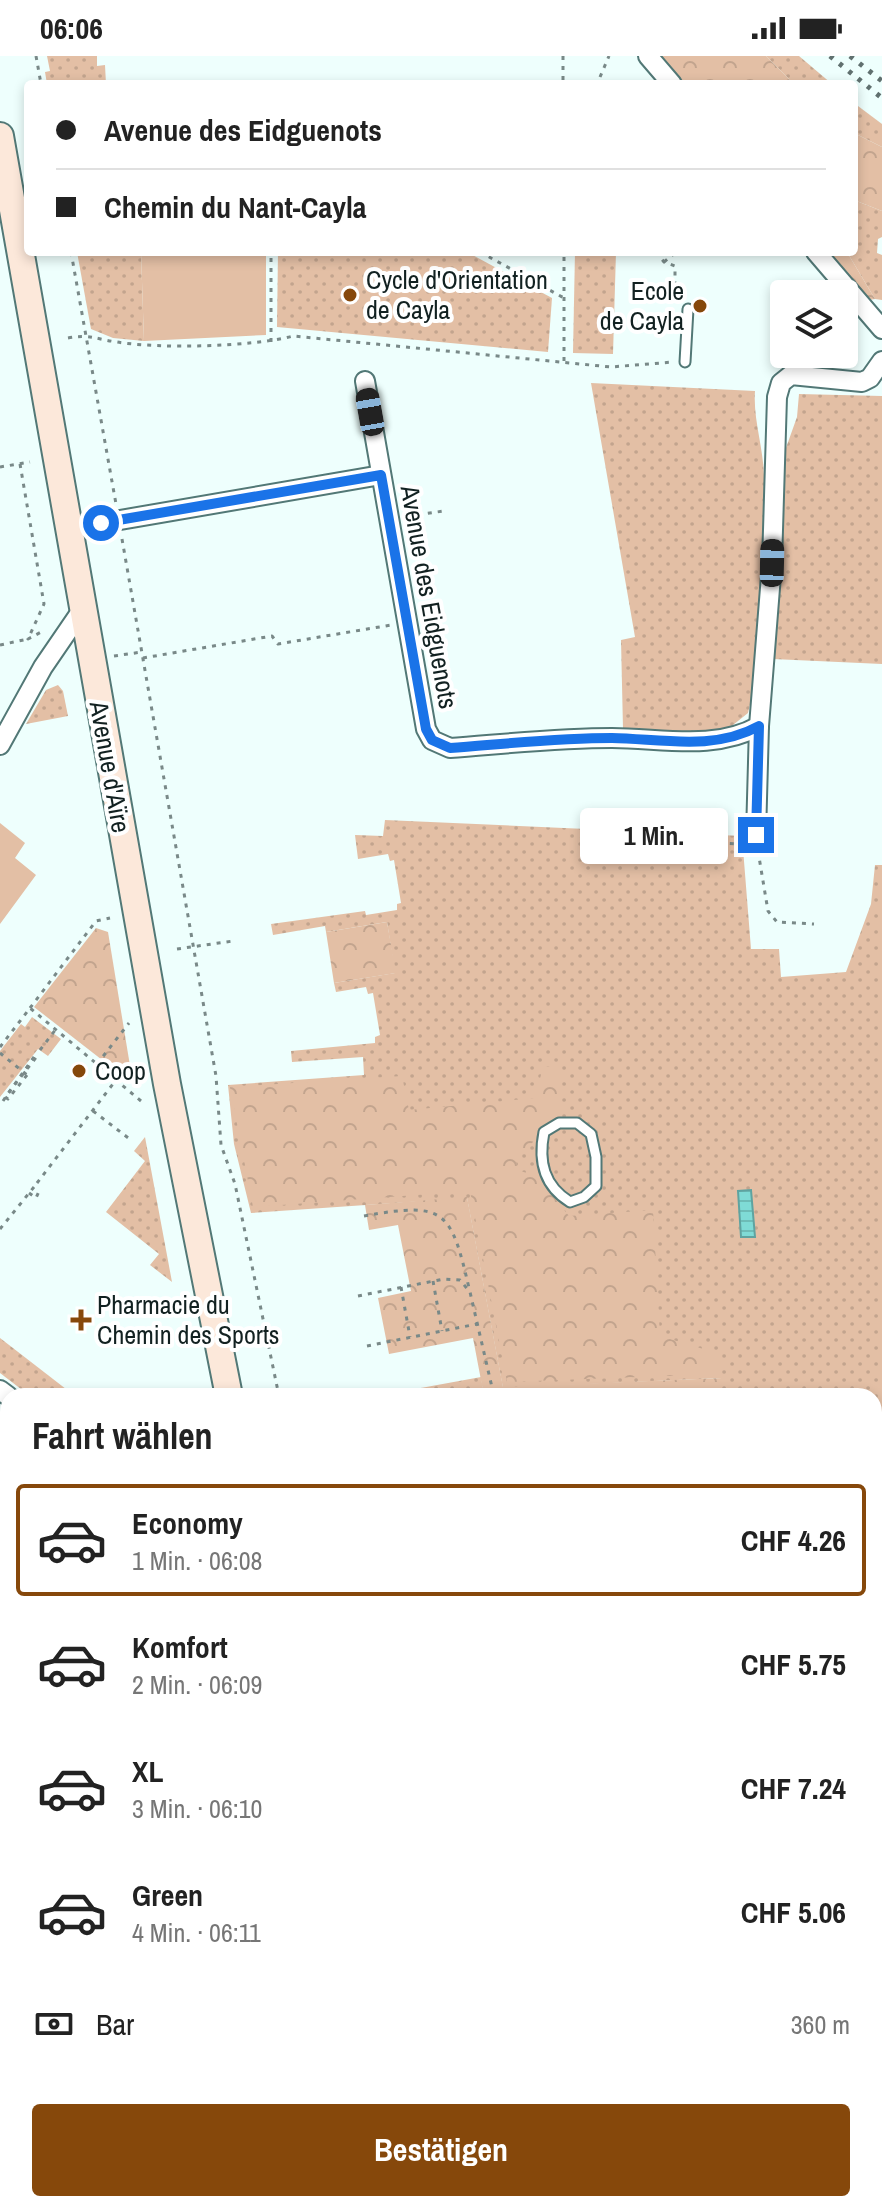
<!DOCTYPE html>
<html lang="de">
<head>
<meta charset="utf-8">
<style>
	body { margin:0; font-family:"Archivo Narrow",sans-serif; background:#f2f2f2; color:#222; height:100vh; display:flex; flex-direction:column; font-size:30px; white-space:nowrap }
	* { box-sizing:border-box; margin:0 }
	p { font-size:26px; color:#767676 }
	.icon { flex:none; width:44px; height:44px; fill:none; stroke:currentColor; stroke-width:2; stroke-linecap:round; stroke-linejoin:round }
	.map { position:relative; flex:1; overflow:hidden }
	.panel { position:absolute; left:0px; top:1332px; width:882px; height:824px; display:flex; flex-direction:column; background:#fff; border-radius:24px 24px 0 0; box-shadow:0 4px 12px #0003 }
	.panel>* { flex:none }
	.hud { position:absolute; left:24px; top:24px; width:834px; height:176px; border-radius:8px; box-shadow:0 4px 12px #0003; display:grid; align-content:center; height:176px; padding:0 32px; background:#fff }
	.fabs { position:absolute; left:770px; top:224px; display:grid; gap:16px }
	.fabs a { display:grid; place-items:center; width:88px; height:88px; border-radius:8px; background:#fff; box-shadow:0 4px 12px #0003; font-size:40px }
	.end { position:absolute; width:36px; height:36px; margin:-18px; border:10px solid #1a73e8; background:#fff; box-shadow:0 0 0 4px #fff }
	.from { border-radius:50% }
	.bubble { position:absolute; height:56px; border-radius:8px; background:#fff; box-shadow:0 4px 12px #0003; font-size:26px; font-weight:700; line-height:56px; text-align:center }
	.car { position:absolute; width:24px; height:48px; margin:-24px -12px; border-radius:10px; box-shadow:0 0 6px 2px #0007; background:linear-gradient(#222 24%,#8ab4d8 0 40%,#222 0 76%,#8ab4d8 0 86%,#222 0) }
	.hud b { display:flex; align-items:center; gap:28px; height:76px; font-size:30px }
	.hud b+b { border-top:2px solid #e0e0e0 }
	.hud i { width:20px; height:20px; background:#222 }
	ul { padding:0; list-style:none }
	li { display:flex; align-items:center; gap:24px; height:112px; margin:0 16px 12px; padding:0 16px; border:4px solid transparent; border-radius:8px }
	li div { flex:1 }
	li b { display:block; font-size:30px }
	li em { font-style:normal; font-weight:700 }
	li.on { border-color:#86480b }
	li>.icon { width:72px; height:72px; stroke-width:1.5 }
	h2 { padding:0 32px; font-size:36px; line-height:96px }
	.pay { display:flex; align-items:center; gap:20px; height:88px; padding:0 32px; font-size:30px }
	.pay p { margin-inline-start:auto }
	.button { display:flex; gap:16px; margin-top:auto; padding:16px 32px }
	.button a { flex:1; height:92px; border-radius:8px; background:#86480b; color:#fff; font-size:32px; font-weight:700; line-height:92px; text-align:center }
	.status { display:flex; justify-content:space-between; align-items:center; height:56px; padding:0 40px; background:#fff; direction:ltr }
	.status svg { height:22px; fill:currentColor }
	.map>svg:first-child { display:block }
</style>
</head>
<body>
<div class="status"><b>06:06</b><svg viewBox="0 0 49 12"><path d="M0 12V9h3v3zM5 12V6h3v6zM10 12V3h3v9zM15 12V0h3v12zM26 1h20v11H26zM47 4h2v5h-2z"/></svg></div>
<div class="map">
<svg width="882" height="2156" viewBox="0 0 882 2156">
	<defs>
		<pattern id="grass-dots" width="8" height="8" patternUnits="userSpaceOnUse" patternTransform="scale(2)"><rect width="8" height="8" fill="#e3bfa5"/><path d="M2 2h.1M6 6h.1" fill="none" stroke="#c2a48e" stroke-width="1.8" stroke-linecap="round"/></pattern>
		<pattern id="forest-crowns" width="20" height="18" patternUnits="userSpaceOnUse" patternTransform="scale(2)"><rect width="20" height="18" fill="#e3bfa5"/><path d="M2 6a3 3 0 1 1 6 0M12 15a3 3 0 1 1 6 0" fill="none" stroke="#c2a48e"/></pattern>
		<pattern id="water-rules" width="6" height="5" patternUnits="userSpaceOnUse" patternTransform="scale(2)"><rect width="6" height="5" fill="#7fdbd6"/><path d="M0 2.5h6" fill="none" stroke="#6dbcb7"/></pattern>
	</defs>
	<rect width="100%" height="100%" fill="#eefffd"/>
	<!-- grass -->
	<g fill="url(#grass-dots)">
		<polygon points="47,0 97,0 97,10 105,9 106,28 47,28 45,16 50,15"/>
		<polygon points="766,0 799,0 832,28 794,28"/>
		<polygon points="854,47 882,68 882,91 854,77"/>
		<polygon points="854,144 882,155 882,181 878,183 877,197 882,199 882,244 875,243 847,196 854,196"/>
		<polygon points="77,196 141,196 144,285 113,282 91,273"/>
		<polygon points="278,196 467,196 552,242 548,296 277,271"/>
		<polygon points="575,196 616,196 613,298 573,297"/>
		<path d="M 591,327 L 755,335 C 753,363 763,390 764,419 C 769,487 765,592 748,657 L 723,677 L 623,673 L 621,584 L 635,581 Z"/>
		<polygon points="799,338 882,340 882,608 773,603 781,514 782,403 797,361"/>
		<polygon points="58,629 63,635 68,660 26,668 46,634"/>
		<polygon points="385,764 742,780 751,893 779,893 781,921 846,916 871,848 875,809 882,809 882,1408 874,1418 874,1340 721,1340 721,1322 503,1332 467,1142 251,1157 234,1088 228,1029 364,1019 363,1001 292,1006 291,995 375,987 375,981 380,979 373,937 368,938 366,931 336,936 334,927 395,917 387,866 326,876 325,870 273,879 271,868 365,855 366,859 397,854 397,848 401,847 394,804 390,805 388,798 358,803 355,779 383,780"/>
		<polygon points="32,961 61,983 48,1000 38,993 0,1041 0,995 21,968 25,971"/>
		<polygon points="145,1081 172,1226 150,1209 159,1198 106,1156 145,1105 134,1095"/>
		<polygon points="0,1282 75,1340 30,1340 0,1317"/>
		<polygon points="481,1321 484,1340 377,1340"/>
		<polygon points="0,1737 8,1742 8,1883 0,1878"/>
		<polygon points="8,2092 8,2148 270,2148 270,2156 0,2156 0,2107"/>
	</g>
	<!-- forest -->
	<g fill="url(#forest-crowns)">
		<polygon points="658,0 766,0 794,28 682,28"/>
		<polygon points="854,77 882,91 882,155 854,144"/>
		<polygon points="827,196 847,196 875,243 869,244"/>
		<polygon points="387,866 396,917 334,927 326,876"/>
		<polygon points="96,872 108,876 133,1028 34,951"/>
		<polygon points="562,1009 561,1058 516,1103 517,1114 537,1120 569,1160 653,1154 660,1280 720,1298 722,1303 717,1318 507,1326 470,1135 253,1151 230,1031 402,1020 409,1054 535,1042 543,1011"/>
		<polygon points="467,1141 503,1331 722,1322 721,1340 484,1340 473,1282 389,1298 378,1242 411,1235 398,1169 369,1174 365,1149"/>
		<polygon points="882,1408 882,1831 874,1842 874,1418"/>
		<polygon points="0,1952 8,1957 8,2016 0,2030"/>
		<polygon points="580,2148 788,2148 788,2156 583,2156"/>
	</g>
	<!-- pitch -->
	<g fill="#e3bfa5">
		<polygon points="141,196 266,196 266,279 144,285"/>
		<polygon points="0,767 25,787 15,802 36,819 0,868"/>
	</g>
	<!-- water -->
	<g fill="url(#water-rules)" stroke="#5ea3a0" stroke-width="2">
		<polygon points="751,1134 755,1181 741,1181 738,1135"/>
		<polygon points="882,1881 882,2156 788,2156 788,2148 874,2148 874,1895"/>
	</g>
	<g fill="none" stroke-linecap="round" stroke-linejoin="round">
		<defs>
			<g id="service">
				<polyline points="685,306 688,253"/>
				<path d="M 559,1067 L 577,1067 L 591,1078 L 596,1101 L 596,1130 L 584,1141 L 570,1146 C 544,1130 538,1106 544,1076 Z"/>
			</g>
			<g id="minor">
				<polyline points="648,0 672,28"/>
				<polyline points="816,196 882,273"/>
				<path d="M 365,325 L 426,673 L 432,684 L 450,692 C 504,688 558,682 612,682 C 662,682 714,695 759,670"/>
				<polyline points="68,473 381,419"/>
				<polyline points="0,689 43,611 82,554"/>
				<polyline points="756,779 759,670 772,507 777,341 781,327 791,319 862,326 870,322 882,305"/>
				<polyline points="0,1334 8,1340"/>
				<polyline points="0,1642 8,1647"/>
				<polyline points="0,1933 8,1938"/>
				<polyline points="0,2067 8,2052"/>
			</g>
			<g id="secondary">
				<polyline points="0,80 167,1028 229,1340"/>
				<polyline points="298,2156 298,2148"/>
			</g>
			<polyline id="primary" points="339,2156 339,2148"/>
		</defs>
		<!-- service casing -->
		<use href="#service" stroke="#527876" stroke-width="13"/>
		<!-- minor casing -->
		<use href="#minor" stroke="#527876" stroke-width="22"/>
		<!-- secondary casing -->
		<use href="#secondary" stroke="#527876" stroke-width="30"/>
		<!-- primary casing -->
		<use href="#primary" stroke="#d9dbdb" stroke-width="34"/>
		<!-- path -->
		<g stroke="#798988" stroke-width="3" stroke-dasharray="4 6" stroke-linecap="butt">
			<polyline points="36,0 41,28"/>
			<polyline points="563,0 563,28"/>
			<polyline points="600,21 609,0"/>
			<polyline points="27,60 28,60"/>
			<polyline points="71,196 116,448"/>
			<polyline points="480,196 564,242"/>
			<polyline points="656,196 664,206 675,210 675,246"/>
			<polyline points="664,206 676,196"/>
			<polyline points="775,271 784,281"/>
			<path d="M 68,282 C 91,278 95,283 117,286 C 159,293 252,291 293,280 L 611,311 L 673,306"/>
			<polyline points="271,286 271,196"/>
			<polyline points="564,305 564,196"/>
			<polyline points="20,408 44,548 28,583 45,574"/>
			<polyline points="0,411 30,406"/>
			<polyline points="408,460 444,455"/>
			<polyline points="122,483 216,1020 221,1089 235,1128 279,1340"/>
			<polyline points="0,589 28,583"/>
			<polyline points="114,600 142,596"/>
			<polyline points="143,602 272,580 278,588 391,569"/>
			<polyline points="580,780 739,788"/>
			<polyline points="758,795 768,855 777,866 814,868"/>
			<polyline points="177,893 233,885"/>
			<polyline points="30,952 96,865 110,862"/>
			<polyline points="0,991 30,952 141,1045"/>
			<polyline points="40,994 56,973"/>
			<polyline points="0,997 27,1019"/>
			<polyline points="97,1008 129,967"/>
			<polyline points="3,1045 36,998"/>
			<polyline points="93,1055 131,1084"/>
			<polyline points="37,1127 116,1024"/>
			<polyline points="29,1137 36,1142 40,1133"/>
			<path d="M 364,1160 C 446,1145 451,1155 469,1232"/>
			<polyline points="0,1173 34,1131"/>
			<polyline points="433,1225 442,1275"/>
			<polyline points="401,1231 410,1281"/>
			<polyline points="358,1240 444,1223 460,1224 470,1236 494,1340"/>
			<polyline points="367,1290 477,1268"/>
			<polyline points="0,1453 8,1458"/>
			<polyline points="874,1525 880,1509 882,1457"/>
			<polyline points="0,1537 8,1542"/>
			<polyline points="0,1555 8,1541"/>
			<polyline points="0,2148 18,2156"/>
			<polyline points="164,2148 172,2156"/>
			<polyline points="652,2148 655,2156"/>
			<polyline points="43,2156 44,2148"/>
		</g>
		<!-- service -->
		<use href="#service" stroke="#fff" stroke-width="9"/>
		<!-- minor -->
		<use href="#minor" stroke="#fff" stroke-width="18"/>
		<!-- secondary -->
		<use href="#secondary" stroke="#fce8da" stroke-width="26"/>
		<!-- primary -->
		<use href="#primary" stroke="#fad2b5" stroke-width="30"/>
		<!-- rail -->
		<g stroke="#60706f" stroke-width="5" stroke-dasharray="4 8" stroke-linecap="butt">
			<polyline points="830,0 882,42"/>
			<polyline points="850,0 882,25"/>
		</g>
		<!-- path-bridge -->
		<polyline stroke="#798988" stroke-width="3" stroke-dasharray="4 6" stroke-linecap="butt" points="27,1019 8,1043 5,1041 38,999"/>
	</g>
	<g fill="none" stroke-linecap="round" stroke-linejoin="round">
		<!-- route -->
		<path stroke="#1a73e8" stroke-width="10" d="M 101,467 L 381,419 L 426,673 L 432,684 L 450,692 C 504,688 558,682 612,682 C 662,683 714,695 759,670 L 756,779"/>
	</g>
	<!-- markers -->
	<g fill="#86480b" stroke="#fff" stroke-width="3">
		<circle cx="350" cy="239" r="8"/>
		<circle cx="700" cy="250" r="8"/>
		<circle cx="79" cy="1015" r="8"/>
		<path d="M77 1252h8v8h8v8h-8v8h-8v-8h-8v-8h8z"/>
	</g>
	<g text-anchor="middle" stroke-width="8" stroke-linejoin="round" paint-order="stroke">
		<!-- poi labels -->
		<g font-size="26" fill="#122121" stroke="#fff" text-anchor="start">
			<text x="366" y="233">Cycle d'Orientation<tspan x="366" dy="30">de Cayla</tspan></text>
			<text x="684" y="244" text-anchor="end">Ecole<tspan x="684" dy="30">de Cayla</tspan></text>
			<text x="95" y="1024">Coop</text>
			<text x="97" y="1258">Pharmacie du<tspan x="97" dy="30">Chemin des Sports</tspan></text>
		</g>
		<!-- street labels -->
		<g font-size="26" fill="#122121" stroke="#fff">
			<text transform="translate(429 541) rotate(80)" y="9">Avenue des Eidguenots</text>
			<text transform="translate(110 711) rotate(80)" y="9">Avenue d'Aïre</text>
		</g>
	</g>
</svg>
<div class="fabs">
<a><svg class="icon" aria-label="layers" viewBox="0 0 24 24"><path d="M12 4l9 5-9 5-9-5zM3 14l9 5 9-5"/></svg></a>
</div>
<i class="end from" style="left:101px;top:467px"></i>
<i class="end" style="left:756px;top:779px"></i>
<div class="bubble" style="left:580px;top:752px;width:148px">1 Min.</div>
<i class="car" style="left:370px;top:356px;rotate:350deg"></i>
<i class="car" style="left:772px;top:507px;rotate:1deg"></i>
<div class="hud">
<b><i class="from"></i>Avenue des Eidguenots</b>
<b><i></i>Chemin du Nant-Cayla</b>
</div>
<section class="panel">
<h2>Fahrt wählen</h2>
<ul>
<li class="on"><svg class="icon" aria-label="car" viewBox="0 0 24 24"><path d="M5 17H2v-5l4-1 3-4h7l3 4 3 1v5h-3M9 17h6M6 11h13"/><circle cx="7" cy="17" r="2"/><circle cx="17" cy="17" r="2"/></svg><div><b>Economy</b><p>1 Min. · 06:08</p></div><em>CHF 4.26</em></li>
<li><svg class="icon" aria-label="car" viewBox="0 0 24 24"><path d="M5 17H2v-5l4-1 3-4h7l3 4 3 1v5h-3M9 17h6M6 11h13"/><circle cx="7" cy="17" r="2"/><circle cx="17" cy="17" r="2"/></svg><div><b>Komfort</b><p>2 Min. · 06:09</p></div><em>CHF 5.75</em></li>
<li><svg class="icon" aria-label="car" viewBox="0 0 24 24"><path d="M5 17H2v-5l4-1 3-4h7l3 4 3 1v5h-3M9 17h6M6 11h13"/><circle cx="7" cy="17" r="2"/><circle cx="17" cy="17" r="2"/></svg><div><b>XL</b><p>3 Min. · 06:10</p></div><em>CHF 7.24</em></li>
<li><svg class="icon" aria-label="car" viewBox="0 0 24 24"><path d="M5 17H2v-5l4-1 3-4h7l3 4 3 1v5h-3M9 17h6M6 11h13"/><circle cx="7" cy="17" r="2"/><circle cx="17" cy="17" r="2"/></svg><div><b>Green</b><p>4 Min. · 06:11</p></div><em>CHF 5.06</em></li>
</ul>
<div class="pay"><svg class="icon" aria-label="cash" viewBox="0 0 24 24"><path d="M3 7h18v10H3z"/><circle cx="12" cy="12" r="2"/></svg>Bar<p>360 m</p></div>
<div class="button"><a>Bestätigen</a></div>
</section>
</div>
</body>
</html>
